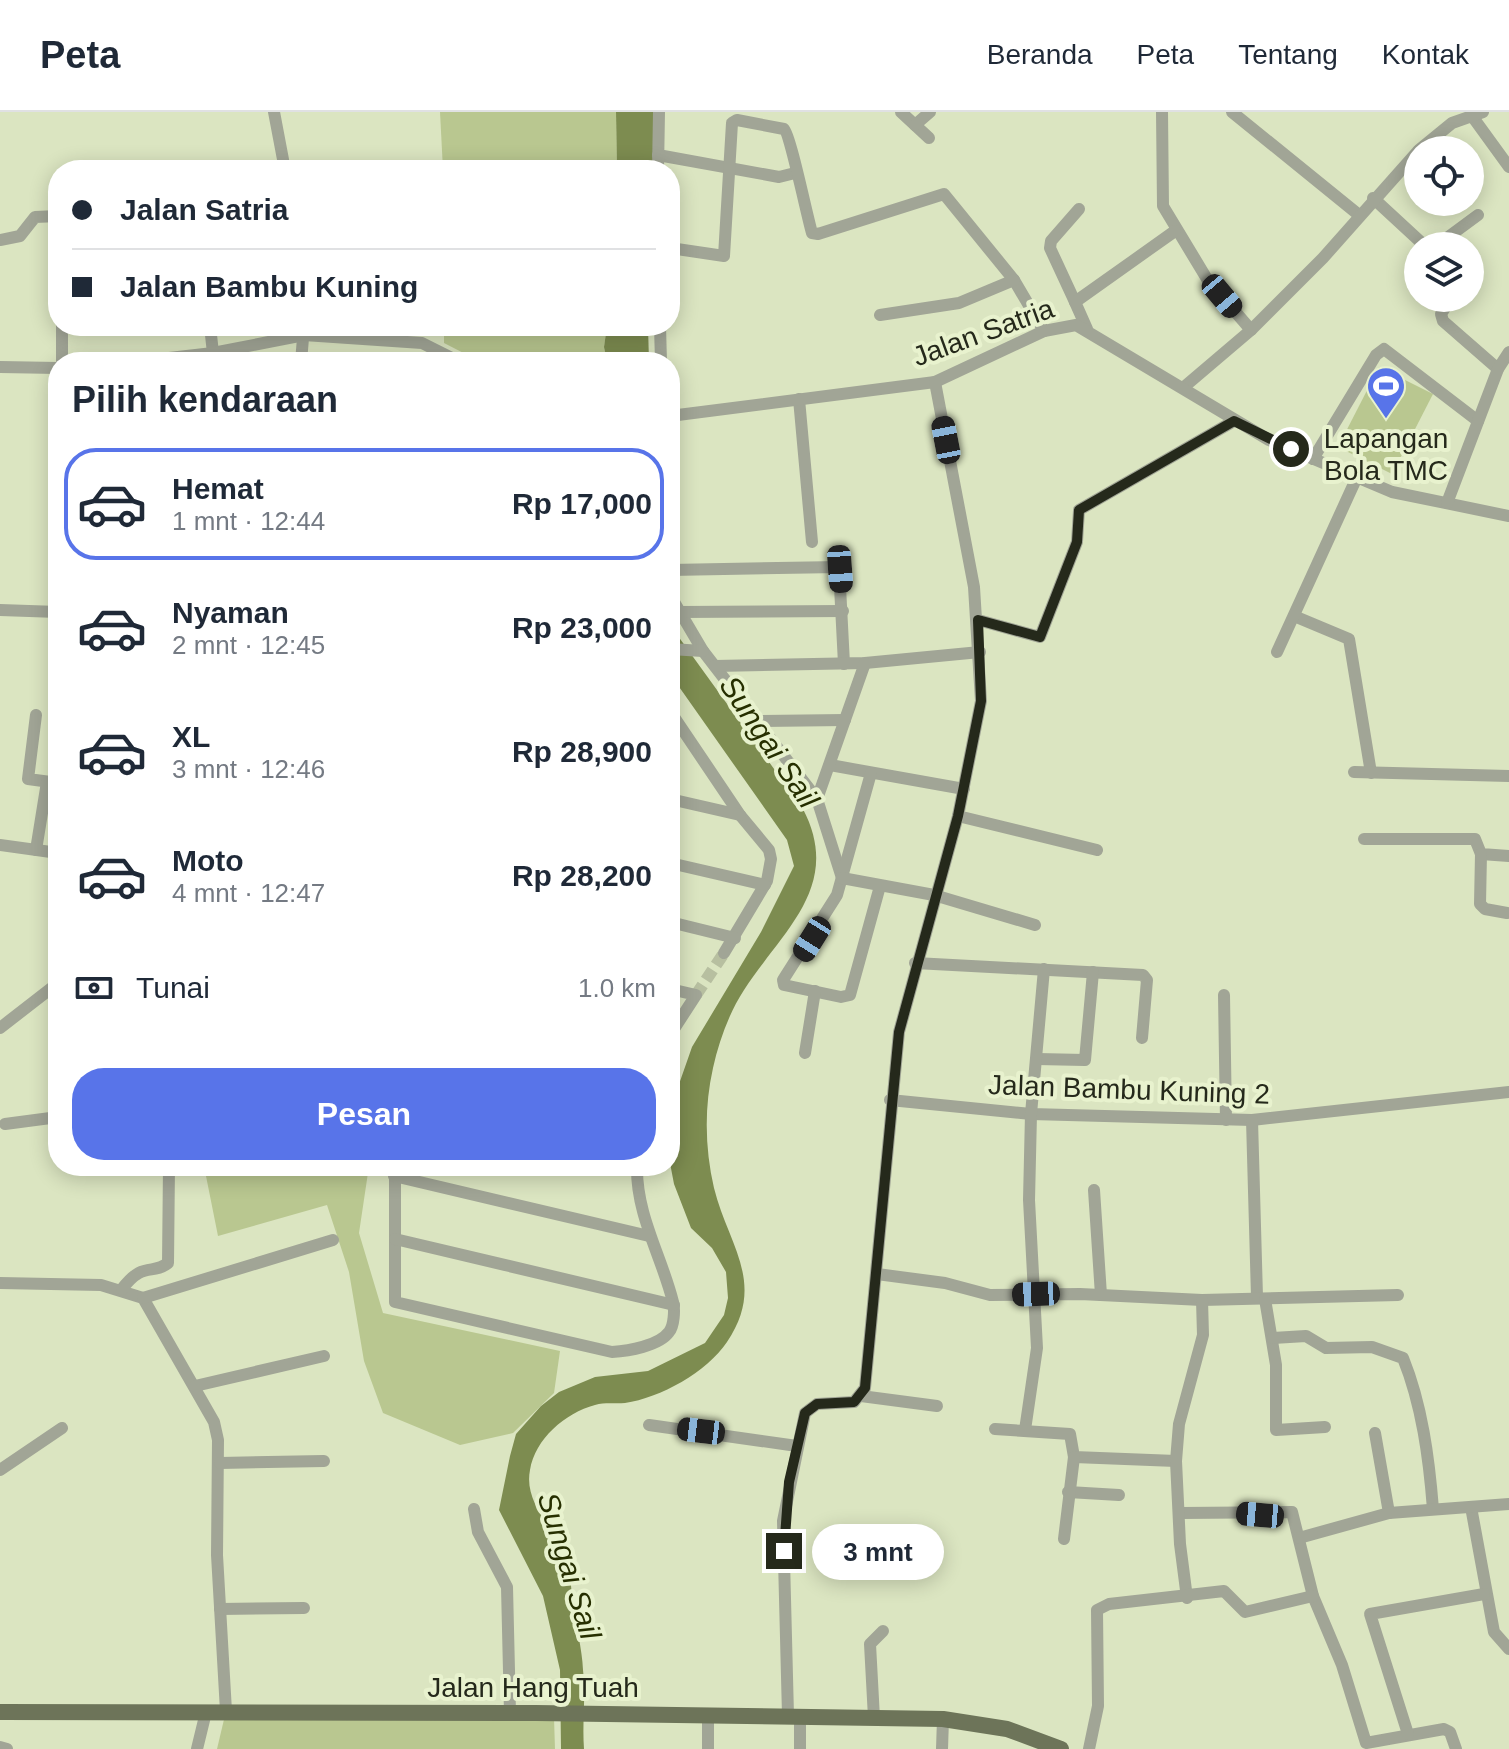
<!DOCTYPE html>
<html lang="id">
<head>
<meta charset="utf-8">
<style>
	body { margin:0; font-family:Arial,sans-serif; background:#f6f6f7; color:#1f2937; height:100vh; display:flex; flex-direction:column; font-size:30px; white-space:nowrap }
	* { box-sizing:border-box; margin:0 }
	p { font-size:26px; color:#747a83 }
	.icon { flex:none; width:44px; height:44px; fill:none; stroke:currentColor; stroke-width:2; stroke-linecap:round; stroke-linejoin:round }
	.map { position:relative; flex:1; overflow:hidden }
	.sheet { position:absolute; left:48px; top:240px; width:632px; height:824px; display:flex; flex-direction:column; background:#fff; border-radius:32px; box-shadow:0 4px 20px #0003 }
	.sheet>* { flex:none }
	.banner { position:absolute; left:48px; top:48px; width:632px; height:176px; border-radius:32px; box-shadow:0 4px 20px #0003; display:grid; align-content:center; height:176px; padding:0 24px; background:#fff }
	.controls { position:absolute; left:1404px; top:24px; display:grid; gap:16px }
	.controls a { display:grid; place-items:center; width:80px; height:80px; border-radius:50%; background:#fff; box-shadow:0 4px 20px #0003; font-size:40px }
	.end { position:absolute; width:36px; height:36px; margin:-18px; border:10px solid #25291b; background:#fff; box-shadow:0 0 0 4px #fff }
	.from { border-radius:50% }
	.bubble { position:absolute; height:56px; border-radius:28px; background:#fff; box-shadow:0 4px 20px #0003; font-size:26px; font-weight:600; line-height:56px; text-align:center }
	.car { position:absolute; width:24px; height:48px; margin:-24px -12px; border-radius:10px; box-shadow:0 0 6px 2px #0007; background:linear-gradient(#222 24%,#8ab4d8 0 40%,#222 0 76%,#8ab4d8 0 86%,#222 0) }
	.banner b { display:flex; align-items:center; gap:28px; height:76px; font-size:30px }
	.banner b+b { border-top:2px solid #e0e1e3 }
	.banner i { width:20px; height:20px; background:#1f2937 }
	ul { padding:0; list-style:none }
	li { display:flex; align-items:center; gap:24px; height:112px; margin:0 16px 12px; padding:0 8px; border:4px solid transparent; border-radius:32px }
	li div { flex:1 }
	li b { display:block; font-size:30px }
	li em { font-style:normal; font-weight:600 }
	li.current { border-color:#5874e9 }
	li>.icon { width:72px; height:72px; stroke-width:1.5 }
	h2 { padding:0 24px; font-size:36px; line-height:96px }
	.pay { display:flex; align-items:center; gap:20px; height:88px; padding:0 24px; font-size:30px }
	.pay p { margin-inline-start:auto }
	.primary-button { display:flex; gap:16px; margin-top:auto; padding:16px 24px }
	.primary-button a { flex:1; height:92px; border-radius:32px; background:#5874e9; color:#fff; font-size:32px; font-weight:600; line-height:92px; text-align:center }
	header { display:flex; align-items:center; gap:48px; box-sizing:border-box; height:112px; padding:0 40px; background:#fff; border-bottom:2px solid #e0e1e3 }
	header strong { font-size:38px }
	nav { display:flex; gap:44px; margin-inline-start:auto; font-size:28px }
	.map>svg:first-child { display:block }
</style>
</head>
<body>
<header>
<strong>Peta</strong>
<nav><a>Beranda</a><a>Peta</a><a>Tentang</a><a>Kontak</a></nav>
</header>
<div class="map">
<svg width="1509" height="1637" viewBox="0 0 1509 1637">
	<rect width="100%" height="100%" fill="#dbe5c1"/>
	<!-- green -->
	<g fill="#b9c790">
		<polygon points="440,0 616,0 617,58 443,58"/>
		<polygon points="444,214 607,214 604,235 607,250 481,250 444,231"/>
		<polygon points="1379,255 1433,282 1392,362 1338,335"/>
		<polygon points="204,1054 369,1054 359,1121 383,1201 560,1239 554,1281 513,1321 460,1333 383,1301 364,1249 349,1160 327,1093 218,1124"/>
		<polygon points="226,1599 554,1606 555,1637 217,1637"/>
	</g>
	<!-- water -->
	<g fill="#7d8c50">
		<polygon points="616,0 655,0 655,58 617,58"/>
		<polygon points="607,214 648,214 649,250 607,250 604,235"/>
		<path d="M 670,513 L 803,697 C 843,774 783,818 744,878 C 729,901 719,929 713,956 C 704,996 705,1037 714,1076 C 728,1133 767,1171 727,1230 C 707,1260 660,1286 625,1291 C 615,1292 605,1290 595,1293 C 565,1301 535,1327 530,1358 C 523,1393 558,1419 568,1451 C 571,1464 571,1479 573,1493 C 576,1515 582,1536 583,1558 C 586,1584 582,1611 584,1637 L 561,1637 L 560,1558 L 543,1484 L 499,1398 L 510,1344 L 516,1322 L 541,1294 L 559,1280 L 595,1265 L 648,1259 L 705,1231 L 724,1203 L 728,1186 L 726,1160 L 712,1136 L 691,1116 L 674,1072 L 670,1051 L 671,995 L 692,935 L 761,820 L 794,754 L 787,728 L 670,562 Z"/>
	</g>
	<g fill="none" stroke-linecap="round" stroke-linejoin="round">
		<!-- minor-tunnel -->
		<polyline stroke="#b7bfa0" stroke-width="12" stroke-dasharray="12 6" stroke-linecap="butt" points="696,883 724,841"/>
		<!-- minor -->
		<g stroke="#a1a596" stroke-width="12">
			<polyline points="274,0 285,58"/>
			<polyline points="901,0 929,26"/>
			<polyline points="1162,0 1163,94 1207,167 1251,218"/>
			<polyline points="1232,0 1359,103"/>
			<polyline points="1472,4 1509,55"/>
			<polyline points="915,13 930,0"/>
			<polyline points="1419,38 1452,11 1483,0"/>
			<polyline points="658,43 779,65 795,61"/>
			<polyline points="658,58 659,0"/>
			<polyline points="1373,86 1425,134"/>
			<polyline points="0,128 20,124 35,105 58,104"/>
			<polyline points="1436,134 1478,103"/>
			<path d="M 670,136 L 724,144 L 732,11 L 737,8 L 784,17 C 790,22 807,104 812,121 L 818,122 L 944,82 L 1014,168 L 1044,219"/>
			<polyline points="1451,186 1441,202 1443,209 1498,257"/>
			<polyline points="1075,190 1050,136 1051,129 1079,97"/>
			<polyline points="880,203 959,191 1014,168"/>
			<polyline points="62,214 62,250"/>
			<polyline points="210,214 213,241"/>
			<polyline points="660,214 661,250"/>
			<polyline points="1087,217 1075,190 1175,119"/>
			<polyline points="134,250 213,241 304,223 422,231 460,250"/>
			<polyline points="301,250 304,214"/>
			<polyline points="0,255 58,256"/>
			<polyline points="1184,275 1251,218 1323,146 1418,39"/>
			<polyline points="799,287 812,430"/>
			<polyline points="670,304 935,270 1044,219 1076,213 1269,328 1392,380 1509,404"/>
			<polyline points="1313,347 1376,243 1384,237 1478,309"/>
			<polyline points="1447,391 1498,257 1509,240"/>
			<polyline points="670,458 839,455 844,552"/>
			<polyline points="670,483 703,539 817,687 842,766"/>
			<polyline points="0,498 58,500"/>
			<polyline points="680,500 843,499"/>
			<polyline points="1294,504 1349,527 1371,661"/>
			<polyline points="978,508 1040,525 1077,430 1079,398 1234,309"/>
			<polyline points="670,537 703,539"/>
			<polyline points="1277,540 1357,365"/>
			<polyline points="715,554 865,551 980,540"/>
			<polyline points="670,599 740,703 769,738 771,747 767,769 724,841"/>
			<polyline points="36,603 28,667 58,671"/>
			<polyline points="756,609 845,608"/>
			<polyline points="830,653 964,677"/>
			<polyline points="1354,660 1509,664"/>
			<polyline points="871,661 837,783 783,868 784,873 841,885 850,883 880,774"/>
			<polyline points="670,687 740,703"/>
			<polyline points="817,687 865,551"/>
			<polyline points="958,704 1097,738"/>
			<polyline points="1364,727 1475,727 1481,742 1509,744"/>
			<polyline points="0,733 58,741"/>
			<polyline points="36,738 47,670"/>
			<polyline points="1481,742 1480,792 1485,797 1507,801"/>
			<polyline points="670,751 765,773"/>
			<polyline points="842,766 934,783 1035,813"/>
			<polyline points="670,810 735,826"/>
			<polyline points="915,851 1143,863 1147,868 1142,926"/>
			<polyline points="670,877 696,883 670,923"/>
			<polyline points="1224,883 1226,1008"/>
			<polyline points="0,916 58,871"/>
			<polyline points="805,941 815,879"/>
			<polyline points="1037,947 1085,948 1093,860"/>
			<polyline points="890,988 1031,1002 1252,1008 1509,980"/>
			<polyline points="1252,1008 1257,1185"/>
			<polyline points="5,1012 58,1005"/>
			<path d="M 395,1054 L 395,1190 L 612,1240 C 628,1239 659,1234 669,1220 C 674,1214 675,1198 673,1190 C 662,1145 636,1103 637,1054"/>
			<polyline points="617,1054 636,1059"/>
			<polyline points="394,1064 649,1124"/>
			<polyline points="1094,1078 1101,1183"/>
			<polyline points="395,1127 674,1193"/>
			<polyline points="877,1162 945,1171 990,1183 1080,1182 1202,1188 1398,1183"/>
			<polyline points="0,1171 101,1173 143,1186 214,1310 218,1328 217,1443 226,1599"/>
			<path d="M 122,1177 C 144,1148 152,1164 168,1151 L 169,1054"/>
			<polyline points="143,1186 333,1128"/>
			<polyline points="1265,1187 1276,1253 1276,1318 1325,1315"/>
			<path d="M 1273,1226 L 1306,1224 L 1326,1236 L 1372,1235 L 1403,1246 C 1422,1293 1429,1346 1433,1397"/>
			<polyline points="195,1274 324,1244"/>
			<polyline points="861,1284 937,1294"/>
			<polyline points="649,1313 797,1334"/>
			<polyline points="995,1317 1070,1322 1074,1345 1176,1349"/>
			<polyline points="1025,1318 1037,1236 1029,1088 1031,1002 1044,857"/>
			<polyline points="1375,1321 1389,1401"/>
			<polyline points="220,1351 324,1349"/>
			<polyline points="0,1358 62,1316"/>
			<polyline points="1068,1380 1119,1383"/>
			<polyline points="1471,1395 1494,1520 1509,1537"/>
			<polyline points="474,1397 478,1420 507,1475 510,1601"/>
			<polyline points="1181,1401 1292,1400 1313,1484 1342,1553 1366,1631 1444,1617 1450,1620 1456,1637"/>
			<polyline points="1299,1426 1389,1401 1509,1392"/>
			<polyline points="1064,1427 1074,1345"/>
			<polyline points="1187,1486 1180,1432 1176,1349 1179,1312 1203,1223 1202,1188"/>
			<polyline points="220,1497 304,1496"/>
			<polyline points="708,1602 708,1637"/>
			<polyline points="788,1603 783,1409 805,1301 817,1292 854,1290 865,1276 899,920 958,704 981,589 974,475 935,270"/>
			<polyline points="800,1604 800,1637"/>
			<polyline points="874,1606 870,1532 883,1519"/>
			<polyline points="1408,1622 1370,1502 1484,1482"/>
			<polyline points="0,1635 7,1637"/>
			<polyline points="197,1637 206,1600"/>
			<polyline points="942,1637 943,1607"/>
			<polyline points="1089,1637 1098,1594 1097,1498 1109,1492 1224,1479 1245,1500 1313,1484"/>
		</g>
		<!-- major -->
		<polyline stroke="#6d7459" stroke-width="16" points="0,1600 536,1601 943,1607 1007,1617 1061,1637"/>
	</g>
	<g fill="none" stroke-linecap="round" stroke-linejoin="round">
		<!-- route -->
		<polyline stroke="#25291b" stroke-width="10" points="784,1439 789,1370 805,1301 817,1292 854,1290 865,1276 899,920 958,704 981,589 978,508 1040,525 1077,430 1079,398 1234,309 1291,337"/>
	</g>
	<!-- icons -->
	<defs>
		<symbol id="stadium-pin" viewBox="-11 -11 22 30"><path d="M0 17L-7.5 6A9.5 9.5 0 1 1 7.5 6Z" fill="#5874e9" stroke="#e8f2ce"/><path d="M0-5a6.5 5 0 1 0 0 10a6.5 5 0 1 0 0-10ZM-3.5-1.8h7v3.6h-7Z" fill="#fff"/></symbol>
	</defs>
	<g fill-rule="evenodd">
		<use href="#stadium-pin" x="1364" y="252" width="44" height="60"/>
	</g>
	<g text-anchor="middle" stroke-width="8" stroke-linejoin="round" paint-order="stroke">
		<!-- street labels -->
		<g font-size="28" fill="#25291b" stroke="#e8f2ce">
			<text transform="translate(983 220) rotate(-20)" y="10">Jalan Satria</text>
			<text transform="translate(1129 977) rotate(2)" y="10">Jalan Bambu Kuning 2</text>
			<text x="533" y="1585">Jalan Hang Tuah</text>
		</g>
		<!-- poi labels -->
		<g font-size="28" fill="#25291b" stroke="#e8f2ce">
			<text x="1386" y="336">Lapangan<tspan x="1386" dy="32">Bola TMC</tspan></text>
		</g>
		<!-- water labels -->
		<g font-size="30" font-style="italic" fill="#262f00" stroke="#e8f2ce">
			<text transform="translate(769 630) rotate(56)" y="10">Sungai Sail</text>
			<text transform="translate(569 1454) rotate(73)" y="10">Sungai Sail</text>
		</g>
	</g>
</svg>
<div class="controls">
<a><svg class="icon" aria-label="locate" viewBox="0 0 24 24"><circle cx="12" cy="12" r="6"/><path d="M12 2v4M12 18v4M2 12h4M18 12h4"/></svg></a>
<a><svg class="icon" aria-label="layers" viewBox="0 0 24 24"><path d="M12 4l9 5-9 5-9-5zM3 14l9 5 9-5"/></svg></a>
</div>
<i class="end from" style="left:1291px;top:337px"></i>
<i class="end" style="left:784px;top:1439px"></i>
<div class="bubble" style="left:812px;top:1412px;width:132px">3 mnt</div>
<i class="car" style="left:1222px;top:184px;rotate:140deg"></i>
<i class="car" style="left:946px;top:328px;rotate:349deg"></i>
<i class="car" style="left:840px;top:457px;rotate:176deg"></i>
<i class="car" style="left:812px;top:827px;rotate:212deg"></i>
<i class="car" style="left:1036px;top:1182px;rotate:268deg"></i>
<i class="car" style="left:701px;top:1319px;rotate:277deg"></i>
<i class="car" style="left:1260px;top:1403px;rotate:275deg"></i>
<div class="banner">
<b><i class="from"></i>Jalan Satria</b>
<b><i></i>Jalan Bambu Kuning</b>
</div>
<section class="sheet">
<h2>Pilih kendaraan</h2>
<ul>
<li class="current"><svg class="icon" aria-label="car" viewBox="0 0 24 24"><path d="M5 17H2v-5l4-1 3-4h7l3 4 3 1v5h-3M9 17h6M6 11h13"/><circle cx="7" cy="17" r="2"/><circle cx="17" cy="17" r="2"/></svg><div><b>Hemat</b><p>1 mnt · 12:44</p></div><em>Rp 17,000</em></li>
<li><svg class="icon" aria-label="car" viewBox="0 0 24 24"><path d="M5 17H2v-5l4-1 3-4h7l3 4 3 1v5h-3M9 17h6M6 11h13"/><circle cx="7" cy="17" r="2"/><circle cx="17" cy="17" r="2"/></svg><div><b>Nyaman</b><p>2 mnt · 12:45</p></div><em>Rp 23,000</em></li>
<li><svg class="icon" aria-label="car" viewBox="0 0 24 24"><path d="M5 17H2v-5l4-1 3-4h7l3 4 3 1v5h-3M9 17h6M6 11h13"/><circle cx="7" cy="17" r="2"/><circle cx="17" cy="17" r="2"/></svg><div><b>XL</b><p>3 mnt · 12:46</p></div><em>Rp 28,900</em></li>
<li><svg class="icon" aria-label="car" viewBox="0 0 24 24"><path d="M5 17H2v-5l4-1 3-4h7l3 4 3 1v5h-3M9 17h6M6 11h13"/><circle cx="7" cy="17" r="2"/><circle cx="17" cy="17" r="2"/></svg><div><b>Moto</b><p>4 mnt · 12:47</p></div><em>Rp 28,200</em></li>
</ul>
<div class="pay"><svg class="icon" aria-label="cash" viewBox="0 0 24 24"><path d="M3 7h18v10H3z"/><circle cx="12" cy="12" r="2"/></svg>Tunai<p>1.0 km</p></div>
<div class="primary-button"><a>Pesan</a></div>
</section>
</div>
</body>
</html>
